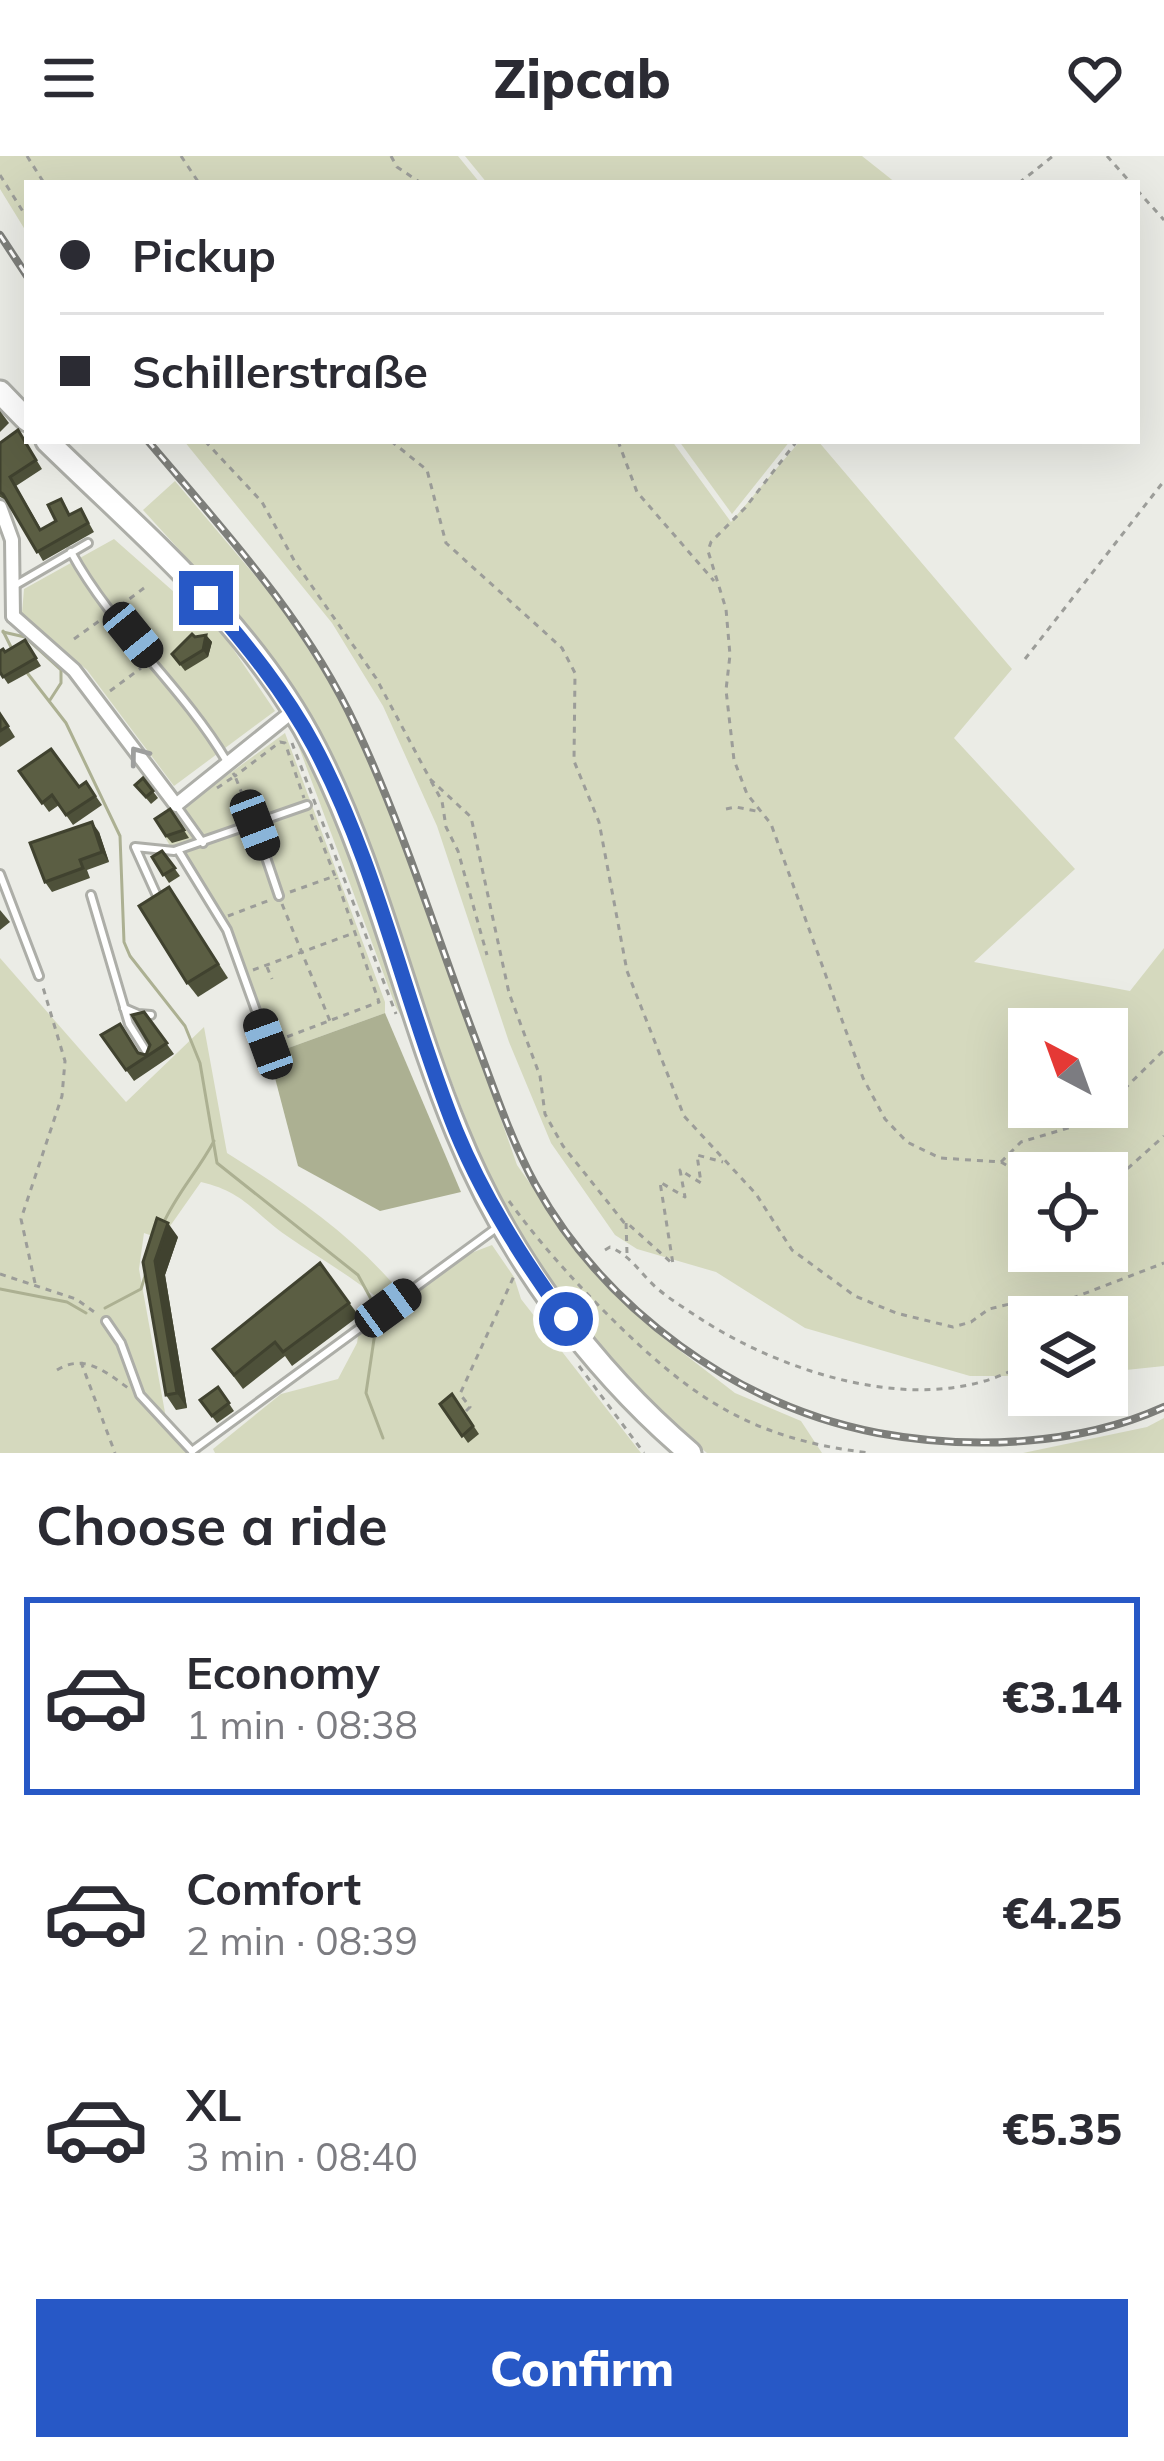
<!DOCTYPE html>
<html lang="en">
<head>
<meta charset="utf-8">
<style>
	body { margin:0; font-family:Mulish,sans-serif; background:#f7f7f7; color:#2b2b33; height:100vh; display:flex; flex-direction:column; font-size:45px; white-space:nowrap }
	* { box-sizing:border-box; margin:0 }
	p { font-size:39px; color:#7c7c81 }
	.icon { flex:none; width:66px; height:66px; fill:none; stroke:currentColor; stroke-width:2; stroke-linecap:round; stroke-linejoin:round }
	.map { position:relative; height:1297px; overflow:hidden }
	.side { display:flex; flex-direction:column; background:#fff; flex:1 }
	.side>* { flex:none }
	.top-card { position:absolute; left:24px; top:24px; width:1116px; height:264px; border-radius:0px; box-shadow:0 12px 48px #0002; display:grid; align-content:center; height:264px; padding:0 36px; background:#fff }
	.needle { width:78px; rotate:319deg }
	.controls { position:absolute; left:1008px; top:852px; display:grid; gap:24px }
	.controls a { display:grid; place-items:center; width:120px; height:120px; border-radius:0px; background:#fff; box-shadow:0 12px 48px #0002; font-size:60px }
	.end { position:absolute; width:54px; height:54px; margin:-27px; border:15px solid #2758c6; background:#fff; box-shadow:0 0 0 6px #fff }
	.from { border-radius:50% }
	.car { position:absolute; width:36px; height:72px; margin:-36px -18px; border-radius:15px; box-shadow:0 0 9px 3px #0007; background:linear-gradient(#222 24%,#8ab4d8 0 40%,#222 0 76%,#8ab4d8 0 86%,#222 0) }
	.top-card b { display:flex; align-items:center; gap:42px; height:114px; font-size:45px }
	.top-card b+b { border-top:3px solid #e1e1e2 }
	.top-card i { width:30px; height:30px; background:#2b2b33 }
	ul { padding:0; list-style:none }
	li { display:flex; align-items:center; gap:36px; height:198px; margin:0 24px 18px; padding:0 12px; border:6px solid transparent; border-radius:0px }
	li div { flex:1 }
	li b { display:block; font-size:45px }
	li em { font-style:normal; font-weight:800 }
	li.current { border-color:#2758c6 }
	li>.icon { width:108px; height:108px; stroke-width:1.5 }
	h2 { padding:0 36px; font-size:54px; line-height:144px }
	.cta { display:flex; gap:24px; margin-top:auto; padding:24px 36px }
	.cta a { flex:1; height:138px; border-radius:0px; background:#2758c6; color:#fff; font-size:48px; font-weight:800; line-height:138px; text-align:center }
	header { display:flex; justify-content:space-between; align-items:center; height:156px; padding:0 36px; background:#fff; font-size:54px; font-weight:800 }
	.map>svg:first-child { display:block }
</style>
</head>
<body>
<header><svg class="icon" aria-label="menu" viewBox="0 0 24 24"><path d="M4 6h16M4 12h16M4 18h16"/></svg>Zipcab<svg class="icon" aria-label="heart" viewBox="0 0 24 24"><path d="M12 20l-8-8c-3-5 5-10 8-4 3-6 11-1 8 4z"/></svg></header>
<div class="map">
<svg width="1164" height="1297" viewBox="0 0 1164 1297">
	<rect width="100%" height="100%" fill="#ebece6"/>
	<!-- green -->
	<g fill="#d5d9be" fill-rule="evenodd">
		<polygon points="0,0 458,0 480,27 27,27 27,77 0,33"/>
		<polygon points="465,0 862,0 896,27 487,27"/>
		<path d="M 184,285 L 672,285 L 731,366 L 800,285 L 818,285 L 1012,513 L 954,582 L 1075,713 L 974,806 L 1130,835 L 1164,792 L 1164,1210 L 1107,1216 L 1107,1161 L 1029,1161 L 1029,1220 L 970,1220 L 805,1172 L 716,1116 L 637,1093 L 615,1079 L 551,987 L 509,886 L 437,670 L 383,550 L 332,467 ZM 1029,873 L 1107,873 L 1107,951 L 1029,951 ZM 1029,1017 L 1107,1017 L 1107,1095 L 1029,1095 Z"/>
		<polygon points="679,285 790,285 732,358"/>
		<polygon points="175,325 279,448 357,569 404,687 517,1009 584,1104 657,1177 735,1237 801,1265 822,1297 707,1297 658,1257 603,1195 506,1069 322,584 246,467 143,354"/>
		<polygon points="114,383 225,481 275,555 174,630 87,514 22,457 24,433"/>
		<polygon points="285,577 385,846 385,857 269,899 220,772 158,670"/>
		<polygon points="301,585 355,710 414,883 396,851 297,586"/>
		<path d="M 0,802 L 126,946 L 204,871 L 227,997 C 290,1037 352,1078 400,1136 L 437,1110 L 492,1089 L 514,1121 L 521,1143 L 641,1297 L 215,1297 L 213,1293 L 281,1238 L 338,1223 L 357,1187 L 360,1167 L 368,1165 L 380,1144 C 348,1118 319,1102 287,1080 C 253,1056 244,1036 201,1026 L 161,1083 L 144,1077 L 139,1113 L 166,1262 L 201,1297 L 0,1297 Z"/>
		<polygon points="1164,1262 1164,1297 1023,1297 1147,1271"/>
	</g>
	<!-- water -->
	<polygon fill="#acb092" points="385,857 461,1036 380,1055 298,1010 269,899"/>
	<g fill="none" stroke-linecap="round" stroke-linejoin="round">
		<!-- stream -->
		<g stroke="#acb092" stroke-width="3">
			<polyline points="3,475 13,495"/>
			<polyline points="3,476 25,481 61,514 61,527 50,544"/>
			<polyline points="28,518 66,567 120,680 124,786 130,800 185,870 200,907 217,1007 358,1119 377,1154"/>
			<path d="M 163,1068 C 177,1037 198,1015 214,985"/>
			<polyline points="0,1133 67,1146 86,1157"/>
			<polyline points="105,1152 141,1133 146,1117"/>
			<polyline points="377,1163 366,1237 383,1282"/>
		</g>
		<defs>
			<g id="lane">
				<path d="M 71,396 C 112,472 182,530 226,604"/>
				<polyline points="14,430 88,387"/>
				<polyline points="178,652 203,687"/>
				<polyline points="255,669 279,740"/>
				<polyline points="178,694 227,774 268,888"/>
				<polyline points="0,718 39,820"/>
				<polyline points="91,739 129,868 151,903"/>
				<polyline points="158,742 135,691 174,695 307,649"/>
				<polyline points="124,852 138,858 151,859"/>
				<polyline points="106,1165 121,1187 140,1239 192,1295"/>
				<polyline points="192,1295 499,1070"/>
			</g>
			<g id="street">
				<polyline points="0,351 12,384 13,460"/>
				<polyline points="13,460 74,514 176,649 293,555"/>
			</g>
			<g id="primary">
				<polyline points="0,236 27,264"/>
				<path d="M 47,285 C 143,379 253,470 315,592 C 377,713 405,850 457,976 C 506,1097 590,1212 690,1297"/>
			</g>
		</defs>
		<!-- lane casing -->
		<use href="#lane" stroke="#adaea8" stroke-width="12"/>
		<!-- street casing -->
		<use href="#street" stroke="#adaea8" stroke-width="18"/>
		<!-- primary casing -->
		<use href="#primary" stroke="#adaea8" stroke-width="27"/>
		<!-- path -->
		<g stroke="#9c9d99" stroke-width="3" stroke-dasharray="6 6" stroke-linecap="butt">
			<polyline points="27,0 44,27"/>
			<polyline points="181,0 199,27"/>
			<polyline points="391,0 397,11 421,27"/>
			<polyline points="1107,0 1131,27"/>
			<polyline points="0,19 27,62"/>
			<polyline points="1019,27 1053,0"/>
			<polyline points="1137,34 1164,64"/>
			<polyline points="205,285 262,346 295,406 376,522 430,623 471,661 509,837 540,920 545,958 563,990 626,1069"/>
			<polyline points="391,285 427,314 446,387 562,492 575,517 574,605 599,666 627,815 684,960 756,1038 792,1094 855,1140 896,1157 953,1171 971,1166 989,1153 1018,1146 1052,1150 1164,1107"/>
			<polyline points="618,285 637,336 714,425"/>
			<polyline points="797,285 745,352 711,386 708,395 726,453 730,499 726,534 734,604 747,638 771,668 863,922 885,963 907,986 940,1002 1001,1006 1029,1022"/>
			<polyline points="120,450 148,429"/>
			<polyline points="74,483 102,463"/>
			<polyline points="1025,503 1164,325"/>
			<polyline points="110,535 141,512"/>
			<polyline points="292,587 396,858"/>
			<polyline points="233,617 235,620 280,586 285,587 304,642"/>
			<polyline points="431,625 442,645 446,671 458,695 487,799"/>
			<polyline points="217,632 235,620 250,658"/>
			<polyline points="726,653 736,651 756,655"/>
			<polyline points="290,736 335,720 310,656"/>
			<polyline points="282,748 330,865"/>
			<polyline points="228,760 270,744"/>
			<polyline points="267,811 272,823"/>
			<polyline points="253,814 351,778"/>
			<polyline points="276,885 379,846 336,722"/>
			<polyline points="1107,950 1164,894"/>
			<polyline points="1001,1006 1021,986 1092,965 1106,951"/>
			<polyline points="1107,1025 1127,1013 1164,980"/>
			<path d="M 509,1045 C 538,1085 571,1122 606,1157 C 690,1241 750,1283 870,1297"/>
			<path d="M 605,1094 L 610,1091 C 633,1101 640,1118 658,1133 C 672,1145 689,1155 704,1165 C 792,1221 935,1265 1029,1205"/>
			<polyline points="627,1097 626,1066 673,1108 660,1026 685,1041 680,1014 701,1027 697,999 723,1006"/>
			<polyline points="0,1118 76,1143 97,1158"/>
			<polyline points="35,1127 21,1063 62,940 65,905 42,828"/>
			<polyline points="1040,1161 1052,1150"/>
			<polyline points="1029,1171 1029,1173"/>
			<polyline points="81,1206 115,1297"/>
			<polyline points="579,1210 644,1297"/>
			<path d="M 57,1214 C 84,1197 106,1216 128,1232"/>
			<polyline points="466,1255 470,1251 460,1238 514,1120"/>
		</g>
		<!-- lane -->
		<use href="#lane" stroke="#fff" stroke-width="6"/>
		<!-- street -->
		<use href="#street" stroke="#fff" stroke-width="12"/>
		<!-- primary -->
		<use href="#primary" stroke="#fff" stroke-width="21"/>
		<defs>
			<g id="rail">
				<polyline points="0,79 27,120"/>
				<path d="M 148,285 C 224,375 306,463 356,571 C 402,669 435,775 473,877 C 492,927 509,980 535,1028 C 605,1154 737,1250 878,1277 C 970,1294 1078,1290 1164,1251"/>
			</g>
		</defs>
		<!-- rail casing -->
		<use href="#rail" stroke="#7e7f7b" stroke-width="8"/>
		<!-- rail -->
		<use href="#rail" stroke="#fffffe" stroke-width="3" stroke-dasharray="9" stroke-linecap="butt"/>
	</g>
	<!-- wall -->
	<g fill="#4e513a">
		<polygon points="0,255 9,267 0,276"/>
		<polygon points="18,274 42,313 16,330 41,373 81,353 94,376 43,405 8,345 0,341 0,287"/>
		<polygon points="206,479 212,486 208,501 185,515 172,498 195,481"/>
		<polygon points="25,484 41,510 8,528 0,516 5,496"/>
		<polygon points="0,557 15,581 0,591"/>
		<polygon points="19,615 79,631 86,626 102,649 73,669 59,649 49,656"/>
		<polygon points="143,622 158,642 151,648 135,629"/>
		<polygon points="170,653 189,682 172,687 166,680"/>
		<polygon points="99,676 109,706 87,714 90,722 52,736 45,726"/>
		<polygon points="162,695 180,720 169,727 152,701"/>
		<polygon points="169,731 228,822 198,841 187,827"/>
		<polygon points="0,754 10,766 0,774"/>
		<polygon points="144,856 174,898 134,925 101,879 146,899 150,889"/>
		<polygon points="178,1081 165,1119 187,1252 176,1254 166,1239 143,1106"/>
		<polygon points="320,1107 359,1160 292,1210 285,1200 243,1233 213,1193"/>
		<polygon points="218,1231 234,1255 217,1267 200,1244"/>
		<polygon points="452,1238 479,1278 468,1287 440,1248"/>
	</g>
	<!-- shaded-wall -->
	<g fill="#40422f">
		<polygon points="206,479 212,486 208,501 203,494"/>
		<polygon points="92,666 99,676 109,706 102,696"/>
		<polygon points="168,1067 178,1081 165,1119 187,1252 177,1237 155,1105"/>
	</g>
	<!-- building -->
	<g fill="#5b5e43" stroke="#40422f" stroke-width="3">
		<polygon points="18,274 36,304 10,321 40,374 56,365 48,349 61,343 69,359 81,353 88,367 37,396 3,338 0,336 0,287"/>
		<polygon points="192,478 195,481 206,479 203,494 180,508 172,498"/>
		<polygon points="25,484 36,502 3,521 0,516 0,495 3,493 5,496"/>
		<polygon points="0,558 8,570 0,575"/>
		<polygon points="51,593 79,631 86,626 95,640 66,659 52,639 42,647 19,615"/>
		<polygon points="143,622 153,635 146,641 135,629"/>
		<polygon points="170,653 184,674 166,680 155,663"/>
		<polygon points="92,666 102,696 80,704 83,712 45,726 30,687"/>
		<polygon points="162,695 175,712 163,719 152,701"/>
		<polygon points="169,731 218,808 187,827 139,750"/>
		<polygon points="144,856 167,887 126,914 101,879 120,868 138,897 146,899 150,889 132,859"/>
		<polygon points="157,1062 168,1067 155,1105 177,1237 166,1239 143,1106"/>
		<polygon points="320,1107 349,1147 283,1196 275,1186 234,1219 213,1193"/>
		<polygon points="218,1231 229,1247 212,1260 200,1244"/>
		<polygon points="452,1238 473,1270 462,1280 440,1248"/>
	</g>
	<!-- one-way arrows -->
	<defs><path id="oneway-chevron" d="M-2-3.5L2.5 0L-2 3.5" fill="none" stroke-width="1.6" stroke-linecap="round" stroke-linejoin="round" transform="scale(3)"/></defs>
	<use stroke="#9e9f9e" href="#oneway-chevron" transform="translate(138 599) rotate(-127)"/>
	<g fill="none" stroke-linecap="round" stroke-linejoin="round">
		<!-- route -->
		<path stroke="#2758c6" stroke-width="15" d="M 206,442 C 246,488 285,536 314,590 C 378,710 405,848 456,975 C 484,1043 523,1104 566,1163"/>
	</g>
</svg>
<div class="controls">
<a><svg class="needle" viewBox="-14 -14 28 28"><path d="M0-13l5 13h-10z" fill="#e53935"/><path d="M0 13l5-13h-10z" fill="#7c7c81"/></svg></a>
<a><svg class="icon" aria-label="locate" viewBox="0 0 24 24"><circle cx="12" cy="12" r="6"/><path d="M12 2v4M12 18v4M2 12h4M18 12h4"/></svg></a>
<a><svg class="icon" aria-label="layers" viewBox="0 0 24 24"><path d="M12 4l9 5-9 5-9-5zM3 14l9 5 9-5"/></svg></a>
</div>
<i class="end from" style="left:566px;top:1163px"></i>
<i class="end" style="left:206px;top:442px"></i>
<i class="car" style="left:133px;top:479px;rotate:141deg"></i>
<i class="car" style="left:255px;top:669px;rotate:159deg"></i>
<i class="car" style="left:268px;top:888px;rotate:340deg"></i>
<i class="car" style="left:388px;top:1152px;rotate:54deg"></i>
<div class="top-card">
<b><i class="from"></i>Pickup</b>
<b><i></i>Schillerstraße</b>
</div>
</div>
<section class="side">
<h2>Choose a ride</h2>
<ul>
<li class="current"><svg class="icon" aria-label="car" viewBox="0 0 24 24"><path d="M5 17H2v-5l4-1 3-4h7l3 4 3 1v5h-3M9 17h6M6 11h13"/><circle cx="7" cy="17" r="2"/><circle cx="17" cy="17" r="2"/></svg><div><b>Economy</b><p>1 min · 08:38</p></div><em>€3.14</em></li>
<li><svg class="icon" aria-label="car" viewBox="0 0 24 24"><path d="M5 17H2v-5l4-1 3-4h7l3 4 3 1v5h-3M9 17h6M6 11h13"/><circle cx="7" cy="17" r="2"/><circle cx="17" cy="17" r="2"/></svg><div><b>Comfort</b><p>2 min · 08:39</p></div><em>€4.25</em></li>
<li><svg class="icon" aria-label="car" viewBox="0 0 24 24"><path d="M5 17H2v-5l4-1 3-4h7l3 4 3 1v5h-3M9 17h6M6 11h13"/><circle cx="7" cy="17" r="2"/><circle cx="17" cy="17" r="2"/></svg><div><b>XL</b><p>3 min · 08:40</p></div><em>€5.35</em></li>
</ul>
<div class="cta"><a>Confirm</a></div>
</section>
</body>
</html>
